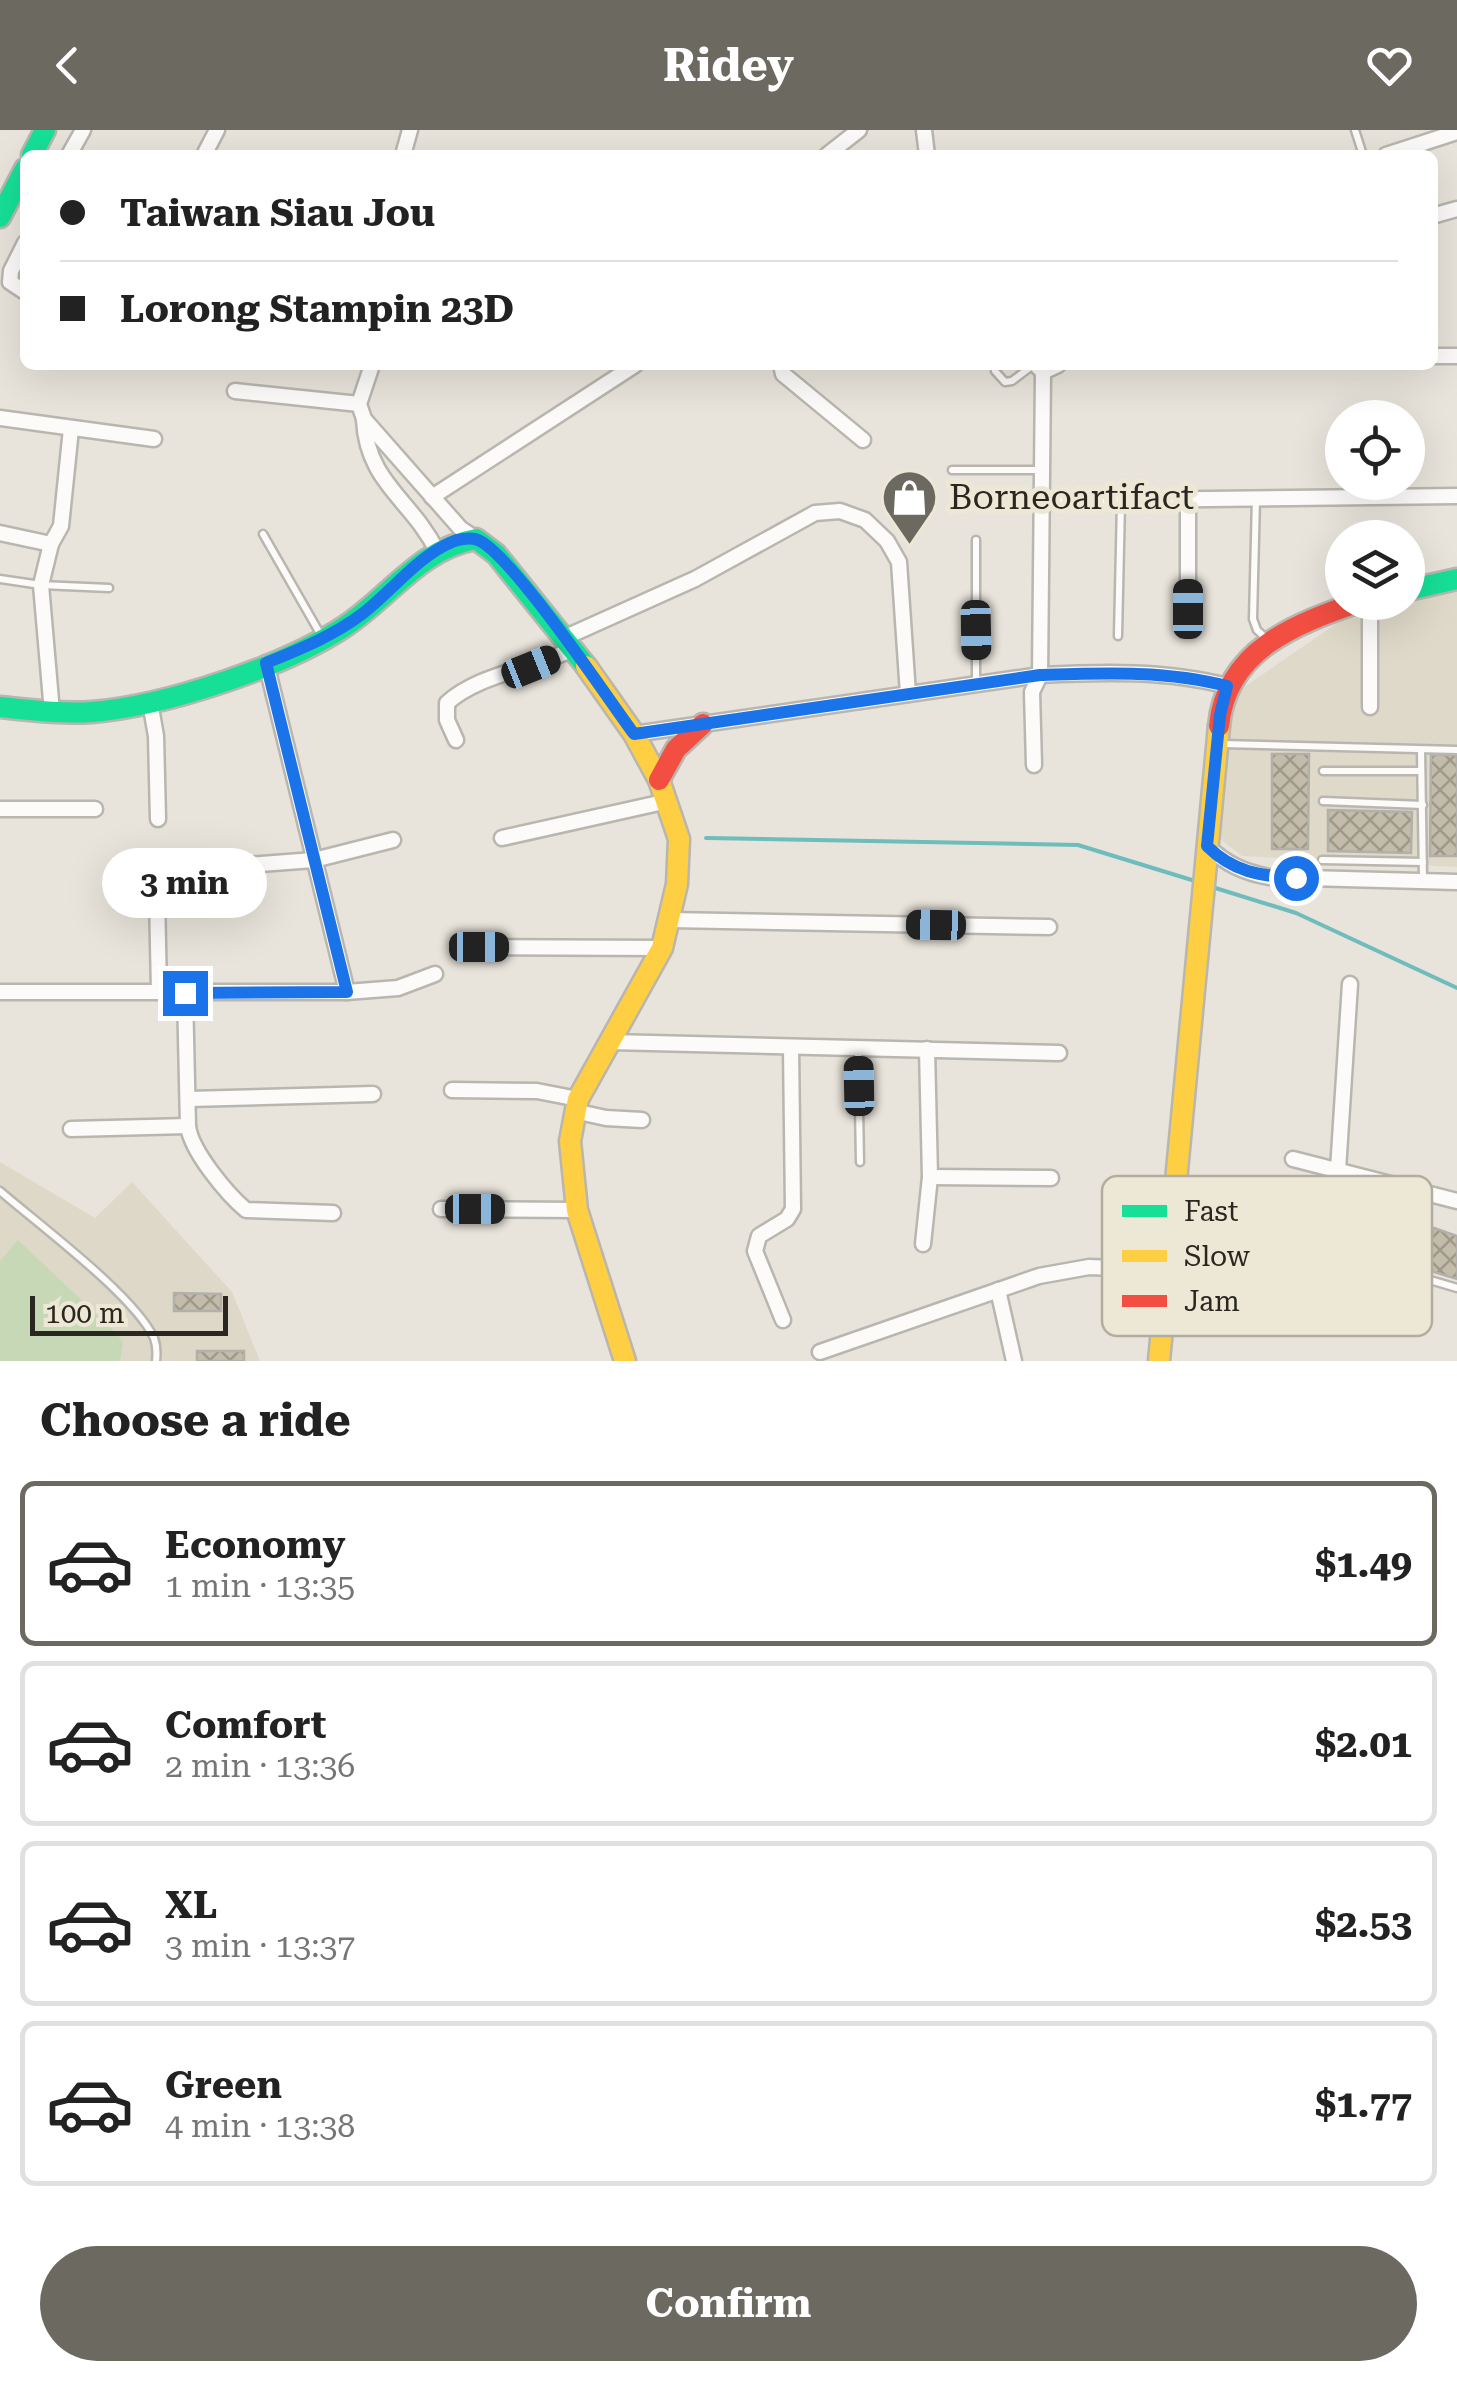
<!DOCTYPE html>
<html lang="en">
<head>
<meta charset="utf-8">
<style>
	body { margin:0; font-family:"Roboto Serif",serif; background:#f2f2f2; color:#222; height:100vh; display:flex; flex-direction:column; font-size:38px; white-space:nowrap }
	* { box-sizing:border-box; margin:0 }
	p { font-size:32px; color:#767676 }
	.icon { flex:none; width:55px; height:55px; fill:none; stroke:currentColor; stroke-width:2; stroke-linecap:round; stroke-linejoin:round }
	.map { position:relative; height:1231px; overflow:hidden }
	.details { display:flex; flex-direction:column; background:#fff; flex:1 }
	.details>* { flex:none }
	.hud { position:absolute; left:20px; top:20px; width:1418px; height:220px; border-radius:15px; box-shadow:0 10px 40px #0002; display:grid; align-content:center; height:220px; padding:0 40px; background:#fff }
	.tools { position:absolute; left:1325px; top:270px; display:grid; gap:20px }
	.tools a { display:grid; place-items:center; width:100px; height:100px; border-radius:50%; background:#fff; box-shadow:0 10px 40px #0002; font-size:50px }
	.scale { position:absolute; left:30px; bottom:25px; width:198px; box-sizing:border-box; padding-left:10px; border:5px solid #292720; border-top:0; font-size:28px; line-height:35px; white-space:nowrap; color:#292720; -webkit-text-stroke:8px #ede7d6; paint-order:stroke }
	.end { position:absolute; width:45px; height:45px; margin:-22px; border:12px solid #1a73e8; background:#fff; box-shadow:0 0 0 5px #fff }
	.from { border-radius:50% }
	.bubble { position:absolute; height:70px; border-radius:35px; background:#fff; box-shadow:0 10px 40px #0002; font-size:32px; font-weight:700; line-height:70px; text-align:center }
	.car { position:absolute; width:30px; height:60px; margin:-30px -15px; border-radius:12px; box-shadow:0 0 8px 2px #0007; background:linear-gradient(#222 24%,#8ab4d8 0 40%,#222 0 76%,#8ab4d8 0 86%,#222 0) }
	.hud b { display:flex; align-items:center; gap:35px; height:95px; font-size:38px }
	.hud b+b { border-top:2px solid #e0e0e0 }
	.hud i { width:25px; height:25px; background:#222 }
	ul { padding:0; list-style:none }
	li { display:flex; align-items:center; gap:30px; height:165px; margin:0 20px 15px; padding:0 20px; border:5px solid #e0e0e0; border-radius:15px }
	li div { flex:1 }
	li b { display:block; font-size:38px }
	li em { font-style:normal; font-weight:700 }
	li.on { border-color:#6c6961 }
	li>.icon { width:90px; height:90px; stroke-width:1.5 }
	h2 { padding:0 40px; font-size:45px; line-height:120px }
	.action { display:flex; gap:20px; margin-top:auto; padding:20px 40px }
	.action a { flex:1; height:115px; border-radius:60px; background:#6c6961; color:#fff; font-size:40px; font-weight:700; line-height:115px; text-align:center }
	header { display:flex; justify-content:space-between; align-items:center; height:130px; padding:0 40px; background:#6c6961; color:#fff; font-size:45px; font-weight:700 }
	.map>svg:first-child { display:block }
</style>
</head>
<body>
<header><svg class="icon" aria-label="back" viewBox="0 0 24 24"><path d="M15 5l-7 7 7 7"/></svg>Ridey<svg class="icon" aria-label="heart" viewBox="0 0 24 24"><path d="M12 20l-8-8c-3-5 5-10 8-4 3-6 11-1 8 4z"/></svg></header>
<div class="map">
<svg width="1457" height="1231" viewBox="0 0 1457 1231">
	<defs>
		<pattern id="building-cross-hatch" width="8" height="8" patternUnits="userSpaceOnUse" patternTransform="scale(2.5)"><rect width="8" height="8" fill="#c3bcaa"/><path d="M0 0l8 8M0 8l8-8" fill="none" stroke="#9e998a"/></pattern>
	</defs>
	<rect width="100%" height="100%" fill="#e8e4db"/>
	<!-- commercial -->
	<polygon fill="#dfd9c9" points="1457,458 1457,737 1242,726 1215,705 1234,564 1352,483 1408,472 1408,470"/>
	<!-- built -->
	<polygon fill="#ddd8c7" points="0,1032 95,1088 132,1052 232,1162 260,1231 0,1231"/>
	<!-- pitch -->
	<polygon fill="#c7d8b7" points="18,1110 118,1205 123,1213 120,1231 0,1231 0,1131"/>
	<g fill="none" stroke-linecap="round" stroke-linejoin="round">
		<!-- stream -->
		<g stroke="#6ebcbb" stroke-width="4">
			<polyline points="706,708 1078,715 1195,751"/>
			<polyline points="1209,756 1296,783 1457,858"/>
		</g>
	</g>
	<!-- building -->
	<g fill="url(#building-cross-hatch)" stroke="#b3b0a9" stroke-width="2.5">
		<polygon points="1272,624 1309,624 1308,719 1272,719"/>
		<polygon points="1431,625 1457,625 1457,726 1430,726"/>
		<polygon points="1328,680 1412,682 1411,723 1328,721"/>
		<polygon points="1434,1098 1457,1106 1457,1149 1421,1138"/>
		<polygon points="174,1163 221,1164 221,1181 174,1181"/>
		<rect x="197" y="1221" width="47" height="10"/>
	</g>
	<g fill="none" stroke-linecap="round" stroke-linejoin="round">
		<defs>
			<g id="lane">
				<polyline points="1355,0 1363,25"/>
				<polyline points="995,241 1005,252 1012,251 1033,235"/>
				<polyline points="952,340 1040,340"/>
				<polyline points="1256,368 1253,489 1257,500 1268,510"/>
				<polyline points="263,404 322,507"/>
				<polyline points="976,410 976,552"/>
				<polyline points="0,449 41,455 109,458"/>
				<polyline points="1118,506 1121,372"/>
				<polyline points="1223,614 1457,620"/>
				<polyline points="1421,620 1423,749"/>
				<polyline points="1323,641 1421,641"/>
				<polyline points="1323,671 1423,675"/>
				<polyline points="1322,730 1423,732"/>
				<polyline points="858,919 860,1032"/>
				<path d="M 0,1061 C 38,1094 134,1165 154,1208 C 157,1216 157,1222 156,1231"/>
				<polyline points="1430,1064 1407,1138 1413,1145 1457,1158"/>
			</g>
			<g id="street">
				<polyline points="924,0 927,25"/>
				<polyline points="69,25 83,0"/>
				<polyline points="204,25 217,0"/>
				<polyline points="403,25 410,0"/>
				<polyline points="827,25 859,0"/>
				<polyline points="1386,25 1457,2"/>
				<polyline points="1432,86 1457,79"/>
				<polyline points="25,113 11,141 10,152 25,162"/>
				<polyline points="1432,226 1457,226"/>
				<polyline points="372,235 359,274 364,289 460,398 476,409"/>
				<polyline points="781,235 783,244 863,310"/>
				<polyline points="1043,242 1058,235"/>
				<polyline points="235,261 359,274"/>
				<polyline points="0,288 154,309"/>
				<path d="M 364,290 C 367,353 412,370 437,421"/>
				<polyline points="432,367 635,235"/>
				<polyline points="1042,371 1457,366"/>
				<polyline points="0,403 51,414"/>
				<polyline points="1370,472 1370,577"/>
				<polyline points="1188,479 1188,369"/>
				<polyline points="566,507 695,449 815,383 840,381 865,390 887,411 899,432 908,564"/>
				<polyline points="266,533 347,862"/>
				<polyline points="150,572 156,606 158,689"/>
				<polyline points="52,582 41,455 51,414 61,396 71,299"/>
				<path d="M 634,604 L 1040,545 C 1101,542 1167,540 1227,556"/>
				<path d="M 456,610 L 447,590 L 447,573 C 479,544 532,539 573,519"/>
				<polyline points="1034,635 1032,562 1040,545 1043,242 1036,235"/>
				<polyline points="0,679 95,679"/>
				<polyline points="502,708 668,671"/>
				<path d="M 1207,716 C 1226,734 1243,742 1269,747 L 1457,752"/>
				<polyline points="220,737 314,730 393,710"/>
				<polyline points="157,765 159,862"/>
				<polyline points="670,790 1049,797"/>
				<polyline points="479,817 662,818"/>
				<polyline points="0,862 347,862 398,858 435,844"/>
				<path d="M 185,863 L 188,996 C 191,1021 227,1064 246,1080 L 333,1083"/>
				<polyline points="610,912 1059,923"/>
				<polyline points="452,960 537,961 578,969"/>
				<polyline points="189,969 373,964"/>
				<polyline points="574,981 606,988 642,990"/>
				<polyline points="71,999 188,996"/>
				<polyline points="1293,1029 1457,1071"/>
				<polyline points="1338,1040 1350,854"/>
				<polyline points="930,1047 1051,1048"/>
				<polyline points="441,1079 577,1080"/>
				<polyline points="923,1114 930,1047 927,919"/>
				<polyline points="998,1160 1014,1231"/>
				<polyline points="1163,1186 1283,1195"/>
				<polyline points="783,1190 755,1121 759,1106 787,1089 793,1079 791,917"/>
				<polyline points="820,1222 1039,1146 1089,1137 1168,1140"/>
			</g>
			<g id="fast">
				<polyline points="32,25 45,0"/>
				<polyline points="0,87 25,39"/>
				<polyline points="1408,460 1457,449"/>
				<path d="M 0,577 C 30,580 61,584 92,582 C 165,576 283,537 344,497 C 390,467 419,419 476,409 L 496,424 L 586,536"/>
			</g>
			<g id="slow">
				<polyline points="586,536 634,604 659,650 679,709 677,754 662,818 578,969 570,1011 577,1080 625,1231"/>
				<polyline points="1159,1231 1219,596"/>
			</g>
			<g id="jam">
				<path d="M 1219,596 C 1226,520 1295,494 1359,472"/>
				<polyline points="659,650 676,619 703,594"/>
			</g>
		</defs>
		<!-- lane casing -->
		<use href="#lane" stroke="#b9b6af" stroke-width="11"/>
		<!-- street casing -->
		<use href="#street" stroke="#b9b6af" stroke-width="19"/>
		<!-- fast casing -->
		<use href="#fast" stroke="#b9b6af" stroke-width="25"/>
		<!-- slow casing -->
		<use href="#slow" stroke="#b9b6af" stroke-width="25"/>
		<!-- jam casing -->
		<use href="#jam" stroke="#b9b6af" stroke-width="25"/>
		<!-- lane -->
		<use href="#lane" stroke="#fcfbfa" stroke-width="6"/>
		<!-- street -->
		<use href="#street" stroke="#fcfbfa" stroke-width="14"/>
		<!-- fast -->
		<use href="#fast" stroke="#16e098" stroke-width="20"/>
		<!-- slow -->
		<use href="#slow" stroke="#ffcf43" stroke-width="20"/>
		<!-- jam -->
		<use href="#jam" stroke="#f24e42" stroke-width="20"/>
	</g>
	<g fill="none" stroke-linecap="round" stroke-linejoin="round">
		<!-- route -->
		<path stroke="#1a73e8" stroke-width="12" d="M 185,863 L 347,862 L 266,533 C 300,519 333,506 362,484 C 391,462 418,426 452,412 C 458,409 468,408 475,409 C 506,415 610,572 634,604 L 1040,545 C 1101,543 1167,540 1227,556 L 1220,585 L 1207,716 C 1233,742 1260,746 1296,748"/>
	</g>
	<!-- icons -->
	<defs>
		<symbol id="shop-pin" viewBox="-11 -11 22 30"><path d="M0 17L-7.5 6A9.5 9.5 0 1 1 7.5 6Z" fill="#6c6961" stroke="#ede7d6"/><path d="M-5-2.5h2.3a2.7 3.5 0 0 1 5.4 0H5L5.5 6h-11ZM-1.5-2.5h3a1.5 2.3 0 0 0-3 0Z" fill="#fff"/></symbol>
	</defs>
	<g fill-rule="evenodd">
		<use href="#shop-pin" x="878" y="336" width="63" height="86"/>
	</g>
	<g text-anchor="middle" stroke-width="10" stroke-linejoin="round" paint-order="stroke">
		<!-- poi labels -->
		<g font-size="35" fill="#292720" stroke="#ede7d6" text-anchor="start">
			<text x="949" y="379">Borneoartifact</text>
		</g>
	</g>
	<!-- legend -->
	<rect x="1102" y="1046" width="330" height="160" rx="15" fill="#ede7d6" stroke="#b2ad9f" stroke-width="2.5"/>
	<rect x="1122" y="1075" width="45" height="12" fill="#16e098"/>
	<rect x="1122" y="1120" width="45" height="12" fill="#ffcf43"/>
	<rect x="1122" y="1165" width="45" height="12" fill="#f24e42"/>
	<g font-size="28" fill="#292720">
		<text x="1184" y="1091">Fast</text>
		<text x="1184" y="1136">Slow</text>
		<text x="1184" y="1181">Jam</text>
	</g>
</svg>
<div class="tools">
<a><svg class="icon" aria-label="locate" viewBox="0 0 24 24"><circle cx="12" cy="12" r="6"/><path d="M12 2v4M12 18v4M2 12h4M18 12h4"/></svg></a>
<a><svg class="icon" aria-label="layers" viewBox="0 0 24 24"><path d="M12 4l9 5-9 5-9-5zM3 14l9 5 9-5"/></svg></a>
</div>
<div class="scale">100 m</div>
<i class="end from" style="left:1296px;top:748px"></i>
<i class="end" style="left:185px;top:863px"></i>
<div class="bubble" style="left:102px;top:718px;width:165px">3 min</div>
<i class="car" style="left:1188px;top:479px;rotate:0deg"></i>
<i class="car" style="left:976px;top:500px;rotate:179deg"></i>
<i class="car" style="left:531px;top:537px;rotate:68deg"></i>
<i class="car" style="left:936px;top:795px;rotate:271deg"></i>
<i class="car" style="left:479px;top:817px;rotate:90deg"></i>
<i class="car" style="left:859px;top:956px;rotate:359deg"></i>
<i class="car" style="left:475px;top:1079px;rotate:90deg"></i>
<div class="hud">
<b><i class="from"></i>Taiwan Siau Jou</b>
<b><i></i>Lorong Stampin 23D</b>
</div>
</div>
<section class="details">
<h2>Choose a ride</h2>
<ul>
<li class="on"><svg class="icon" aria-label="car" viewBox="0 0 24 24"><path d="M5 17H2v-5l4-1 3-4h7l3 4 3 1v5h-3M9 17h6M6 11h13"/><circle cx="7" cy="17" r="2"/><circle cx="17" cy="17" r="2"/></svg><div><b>Economy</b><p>1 min · 13:35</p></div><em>$1.49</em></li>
<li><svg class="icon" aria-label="car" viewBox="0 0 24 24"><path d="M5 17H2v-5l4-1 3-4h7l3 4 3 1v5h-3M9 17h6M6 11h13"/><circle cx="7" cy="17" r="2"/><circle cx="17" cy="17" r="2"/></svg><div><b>Comfort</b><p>2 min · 13:36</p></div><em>$2.01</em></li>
<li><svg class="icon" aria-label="car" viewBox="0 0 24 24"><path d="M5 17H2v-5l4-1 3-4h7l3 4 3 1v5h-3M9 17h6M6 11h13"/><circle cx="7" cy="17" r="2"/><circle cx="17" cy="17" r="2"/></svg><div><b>XL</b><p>3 min · 13:37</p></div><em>$2.53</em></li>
<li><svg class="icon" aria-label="car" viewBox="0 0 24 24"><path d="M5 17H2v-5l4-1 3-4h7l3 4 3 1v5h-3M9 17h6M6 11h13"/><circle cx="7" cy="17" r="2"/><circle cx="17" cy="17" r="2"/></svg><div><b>Green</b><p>4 min · 13:38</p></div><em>$1.77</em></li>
</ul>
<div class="action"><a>Confirm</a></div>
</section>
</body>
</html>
